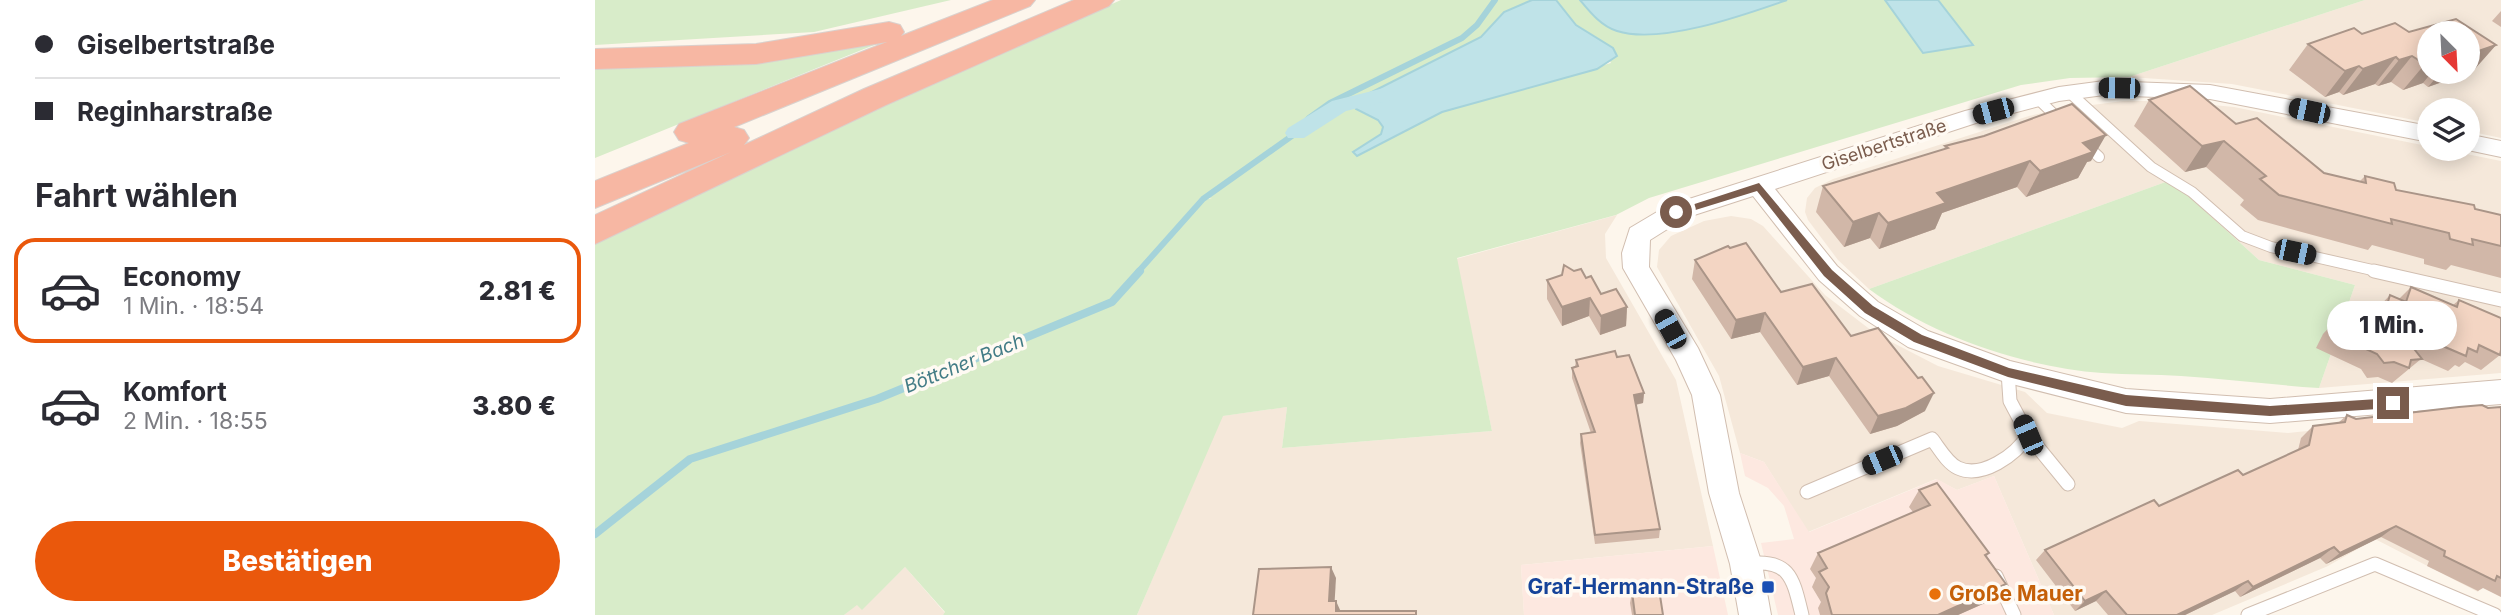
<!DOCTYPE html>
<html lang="de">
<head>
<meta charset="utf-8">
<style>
	body { margin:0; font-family:Inter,sans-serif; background:#f2f2f3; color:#2b2b33; height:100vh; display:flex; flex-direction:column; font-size:26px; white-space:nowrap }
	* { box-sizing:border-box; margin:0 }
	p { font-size:23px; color:#7c7c81 }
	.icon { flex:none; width:38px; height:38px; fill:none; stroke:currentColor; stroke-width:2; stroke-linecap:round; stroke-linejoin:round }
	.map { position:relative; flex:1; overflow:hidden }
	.panel { display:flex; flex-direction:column; background:#fff; width:595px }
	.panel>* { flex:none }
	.banner { display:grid; align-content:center; height:154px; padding:0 35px; background:#fff }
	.needle { width:46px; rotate:156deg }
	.fabs { position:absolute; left:1822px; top:21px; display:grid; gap:14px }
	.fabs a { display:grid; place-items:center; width:63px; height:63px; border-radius:50%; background:#fff; box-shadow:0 4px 18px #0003; font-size:35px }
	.end { position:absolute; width:32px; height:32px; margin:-16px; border:9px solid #7a5c4d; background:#fff; box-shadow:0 0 0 4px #fff }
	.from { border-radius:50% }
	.bubble { position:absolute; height:49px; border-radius:24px; background:#fff; box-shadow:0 4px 18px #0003; font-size:23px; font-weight:800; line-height:49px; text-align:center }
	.car { position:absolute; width:21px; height:42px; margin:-21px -10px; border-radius:9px; box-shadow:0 0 5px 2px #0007; background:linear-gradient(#222 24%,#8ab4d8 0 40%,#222 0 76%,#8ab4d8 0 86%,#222 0) }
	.banner b { display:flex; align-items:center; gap:24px; height:66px; font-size:26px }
	.banner b+b { border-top:2px solid #e1e1e2 }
	.banner i { width:18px; height:18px; background:#2b2b33 }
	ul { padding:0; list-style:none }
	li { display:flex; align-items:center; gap:21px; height:105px; margin:0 14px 10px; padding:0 21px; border:4px solid transparent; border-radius:21px }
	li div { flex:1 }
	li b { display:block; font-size:26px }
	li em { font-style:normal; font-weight:800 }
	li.active { border-color:#ea580c }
	li>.icon { width:63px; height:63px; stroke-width:1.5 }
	h2 { padding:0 35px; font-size:32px; line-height:84px }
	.button { display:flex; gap:14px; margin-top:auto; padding:14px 35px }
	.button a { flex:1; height:80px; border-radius:42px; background:#ea580c; color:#fff; font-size:28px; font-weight:800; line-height:80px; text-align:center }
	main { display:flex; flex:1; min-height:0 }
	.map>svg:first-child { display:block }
</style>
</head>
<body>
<main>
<section class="panel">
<div class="banner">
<b><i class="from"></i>Giselbertstraße</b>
<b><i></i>Reginharstraße</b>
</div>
<h2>Fahrt wählen</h2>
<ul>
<li class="active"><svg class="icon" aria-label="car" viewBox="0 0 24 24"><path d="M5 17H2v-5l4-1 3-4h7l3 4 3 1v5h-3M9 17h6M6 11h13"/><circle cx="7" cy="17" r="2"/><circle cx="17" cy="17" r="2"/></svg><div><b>Economy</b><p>1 Min. · 18:54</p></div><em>2.81 €</em></li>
<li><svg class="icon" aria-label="car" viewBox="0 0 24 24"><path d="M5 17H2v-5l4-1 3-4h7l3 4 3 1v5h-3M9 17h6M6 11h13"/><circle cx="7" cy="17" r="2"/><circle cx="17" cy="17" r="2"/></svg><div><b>Komfort</b><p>2 Min. · 18:55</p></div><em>3.80 €</em></li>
</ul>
<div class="button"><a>Bestätigen</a></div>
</section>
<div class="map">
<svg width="1906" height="615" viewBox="0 0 1906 615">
	<rect width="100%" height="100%" fill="#fdf6ec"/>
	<!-- residential -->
	<g fill="#f5e8da" fill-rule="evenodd">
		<path d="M 1770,0 L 1906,0 L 1906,138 L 1873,131 L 1872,110 L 1834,110 L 1834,123 L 1637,84 L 1534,77 ZM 1834,33 L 1872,33 L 1872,72 L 1834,72 Z"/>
		<polygon points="1528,101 1575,101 1639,107 1906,161 1906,373 1724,388 1760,285 1664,260 1576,180 1274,289 1243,260 1213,220 1210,212 1212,198 1220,188 1238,179 1434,116 1466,109"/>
		<polygon points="1022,215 1010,234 1011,258 1081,380 1118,546 926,565 929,615 542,615 627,416 692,407 687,448 897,431 861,259"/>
		<polygon points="1136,216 1156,219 1168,226 1230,295 1281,334 1343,366 1430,392 1452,413 1527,428 1544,421 1693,433 1906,411 1906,597 1885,586 1883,592 1780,539 1733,566 1617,615 1459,615 1399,476 1362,490 1341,479 1213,532 1169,462 1145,453 1124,376 1062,267 1064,250 1076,236 1109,221"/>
		<polygon points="310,567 350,613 348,615 249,615 262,604 267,609"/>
	</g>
	<!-- commercial -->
	<g fill="#fde8e0">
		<polygon points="1145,453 1169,462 1214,532 1342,479 1362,490 1399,476 1459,615 1183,615 1166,543 1199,539 1189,506 1173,488 1150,476"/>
		<polygon points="1118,546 1133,615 929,615 926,565"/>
	</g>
	<!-- green -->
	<g fill="#d8ecc9">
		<polygon points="0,0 356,0 219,32 0,45"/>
		<polygon points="526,0 937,0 909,12 886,37 763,99 762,109 783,120 788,127 786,134 762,156 847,112 1016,63 1003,38 981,25 961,0 985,0 999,17 1082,32 1192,0 1290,0 1328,53 1377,45 1343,0 1770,0 1534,77 1475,78 1426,85 1054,198 1021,215 862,258 897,431 687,448 692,407 628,416 542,615 348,615 350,612 310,567 267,610 262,605 249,615 0,615 0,537 100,459 288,397 521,301 609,200 617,198 606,197 517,300 290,394 96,457 0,532 0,243 202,144"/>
		<polygon points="308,34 269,49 0,158 0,64"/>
		<path d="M 1576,180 L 1664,260 L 1760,285 L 1724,388 C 1678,385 1632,379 1586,376 C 1560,374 1533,375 1507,373 C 1428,367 1337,336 1274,289 Z"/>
	</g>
	<!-- water -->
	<g fill="#bfe3e8" stroke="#a5d3da" stroke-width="2">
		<polygon points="937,0 961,0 981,25 1018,48 1022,56 1002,69 847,112 762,156 758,152 786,134 788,127 783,120 761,109 763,99 886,37 909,12"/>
		<path d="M 985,0 L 1192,0 C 1149,15 1065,45 1022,31 C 1006,26 995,12 985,0 Z"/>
		<polygon points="1290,0 1343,0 1378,45 1328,53"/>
	</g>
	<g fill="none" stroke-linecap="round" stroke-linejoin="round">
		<!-- stream-far1 -->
		<polyline stroke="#a5d3da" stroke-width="6" points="543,272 608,199 701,133 714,118 735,103 867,38 882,25 900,0"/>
		<!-- stream -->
		<polyline stroke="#a5d3da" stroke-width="8" points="0,534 95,459 282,399 517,302 545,271"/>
		<!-- canal -->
		<polygon fill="#bfe3e8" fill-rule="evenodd" points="793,87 803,94 800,99 751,111 709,138 693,138 690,133 693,128 737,101"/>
		<defs>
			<g id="lane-far1">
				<polyline points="1474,92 1556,167 1597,192 1647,236 1676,247 1786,272"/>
				<polyline points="1443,99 1468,123"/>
				<polyline points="1489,143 1504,157"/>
			</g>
			<g id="lane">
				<polyline points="1779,271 1906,300"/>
				<polyline points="1433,435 1473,484"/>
				<path d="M 1212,492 L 1337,439 C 1344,448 1352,463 1363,468 C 1387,479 1421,455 1433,435 L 1415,401 L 1413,372"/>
				<path d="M 1151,564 C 1195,558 1198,578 1207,615"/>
				<polyline points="1401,576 1419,615"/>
				<polyline points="1653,615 1780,564 1900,615"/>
			</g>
			<g id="street">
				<polygon points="1509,81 1615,85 1834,126 1834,142 1615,99 1509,95 1464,101 1384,122 1180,189 1242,266 1283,302 1333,331 1415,361 1531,389 1675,399 1906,380 1906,404 1675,423 1531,413 1413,383 1313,347 1265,316 1224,280 1158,196 1090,218 1055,240 1054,267 1103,348 1125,395 1144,493 1167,564 1176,615 1144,615 1135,564 1114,493 1097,395 1081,360 1028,268 1027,253 1035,228 1072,206 1370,111 1464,87"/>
				<polygon points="1872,134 1906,141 1906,157 1868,149 1872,149"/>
			</g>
			<polygon id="highway" points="398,0 440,0 435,6 139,127 149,130 154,138 149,145 269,89 479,0 519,0 514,6 291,105 0,244 0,215 136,152 0,208 0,181 94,143 84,140 79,132 84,124 292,42 161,64 0,69 0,49 161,44 294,22 305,25 309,32 306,36"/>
		</defs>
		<!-- lane-far1 casing -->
		<use href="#lane-far1" stroke="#d1beb0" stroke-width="12"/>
		<!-- lane casing -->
		<use href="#lane" stroke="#d1beb0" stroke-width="15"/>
		<!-- street casing -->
		<use href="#street" stroke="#d1beb0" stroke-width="2"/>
		<!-- highway casing -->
		<use href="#highway" stroke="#dad1cd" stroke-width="2"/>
		<!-- lane-far1 -->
		<use href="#lane-far1" stroke="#fff" stroke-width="10"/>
		<!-- lane -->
		<use href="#lane" stroke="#fff" stroke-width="13"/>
		<!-- street -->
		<use href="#street" fill="#fff" fill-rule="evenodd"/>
		<!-- highway -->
		<use href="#highway" fill="#f7b7a3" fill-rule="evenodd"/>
	</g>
	<!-- wall -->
	<g fill="#d1b7a8" fill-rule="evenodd">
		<polygon points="1906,11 1906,27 1897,21"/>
		<path d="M 1861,19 L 1901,45 L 1878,71 L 1833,87 L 1828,83 L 1808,90 L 1796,82 L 1783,86 L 1780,84 L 1748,95 L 1744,92 L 1730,97 L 1694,70 L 1713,44 L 1759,28 L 1767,34 L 1800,23 L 1814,32 ZM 1834,33 L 1872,33 L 1872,72 L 1834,72 Z"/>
		<polygon points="1554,100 1641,124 1729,173 1765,181 1770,176 1801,190 1906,215 1906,278 1856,265 1851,270 1829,264 1829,259 1777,245 1773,250 1663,220 1645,205 1649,200 1611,167 1590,172 1539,126"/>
		<polygon points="1350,146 1496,161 1492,162 1483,178 1431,197 1422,187 1347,213 1340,229 1284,249 1275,238 1249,247 1221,212 1228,186 1349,149"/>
		<polygon points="1135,248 1186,292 1256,336 1330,411 1302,426 1275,434 1234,376 1202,385 1165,332 1136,339 1097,279 1100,260"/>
		<polygon points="967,275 991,278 1006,294 1032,307 1031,326 1005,335 994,316 967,326 952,299 952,280"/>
		<polygon points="1816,287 1858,305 1864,300 1905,355 1886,370 1870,362 1864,367 1860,365 1853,371 1826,359 1797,383 1783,377 1772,378 1766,369 1721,348 1728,334 1742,319 1772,331 1780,311 1795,295 1804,299"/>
		<polygon points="1022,357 1049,393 1048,403 1041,405 1065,529 1064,538 1000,544 985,443 986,434 996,433 977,378 977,368 980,367 981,360"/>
		<polygon points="1906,407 1906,597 1888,588 1883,591 1832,566 1834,561 1786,537 1731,564 1725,558 1645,597 1640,591 1590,615 1513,615 1501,601 1480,611 1441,560 1450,550 1648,475 1703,450 1706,438 1718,426 1743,423 1752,415 1761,419"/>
		<polygon points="1324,490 1394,553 1392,556 1411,584 1399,599 1363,615 1225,615 1223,608 1226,602 1217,587 1221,578 1215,569 1223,553 1318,512 1314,507"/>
		<polygon points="1037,592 1068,615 1037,615 1035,603"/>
	</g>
	<!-- shaded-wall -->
	<g fill="#aa9588">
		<polygon points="1901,45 1878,71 1833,87 1846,72 1872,72 1872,55"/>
		<polygon points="1817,56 1796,82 1783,86 1804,60"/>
		<polygon points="1801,57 1780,84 1748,95 1768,69"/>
		<polygon points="1834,62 1834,72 1837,72 1828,83 1808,90 1830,64"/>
		<polygon points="1764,66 1744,92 1730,97 1750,71"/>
		<polygon points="1511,135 1496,161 1492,162 1483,178 1431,197 1445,171 1488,143"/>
		<polygon points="1629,141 1611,167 1590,172 1607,146"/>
		<polygon points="1435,161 1422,187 1347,213 1340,229 1284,249 1293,223 1342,193"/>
		<polygon points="1284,213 1275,238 1249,247 1258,222"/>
		<polygon points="995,298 994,316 967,326 967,307"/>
		<polygon points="1032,307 1031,326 1005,335 1006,316"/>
		<polygon points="1170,313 1165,332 1136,339 1141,320"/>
		<polygon points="1241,358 1234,376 1202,385 1208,367"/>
		<polygon points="1049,393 1048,403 1038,405 1039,395"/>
		<polygon points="1339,393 1330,411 1302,426 1275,434 1283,416"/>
		<polygon points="1801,526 1786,537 1731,564 1745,553"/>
		<polygon points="1739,547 1725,558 1645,597 1658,587"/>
		<polygon points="736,567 741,578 739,612 734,601"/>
		<polygon points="1653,581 1640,591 1590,615 1582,615"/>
		<polygon points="1411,584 1399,599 1363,615 1343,615"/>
		<polygon points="1511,591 1501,601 1480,611 1490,601"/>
		<polygon points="741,601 746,612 741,611"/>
	</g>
	<!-- building -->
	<g fill="#f3d5c3" stroke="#aa9588" stroke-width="2">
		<polygon points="1861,19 1901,45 1872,55 1872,33 1834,33 1834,62 1830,64 1817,56 1804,60 1801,57 1768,69 1764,66 1750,71 1713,44 1759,28 1767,34 1800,23 1814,32"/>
		<polygon points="1595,86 1641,124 1662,118 1729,173 1771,183 1770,176 1799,183 1801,190 1879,205 1880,209 1906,215 1906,246 1877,239 1878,245 1855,239 1854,233 1796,219 1797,224 1684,195 1665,179 1671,176 1629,141 1607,146 1554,100"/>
		<polygon points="1477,104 1511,135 1488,143 1498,152 1445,171 1435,161 1342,193 1351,203 1293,223 1284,213 1258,222 1228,186 1353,148 1350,146 1389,136"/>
		<polygon points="1151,243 1186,292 1217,284 1256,336 1283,328 1323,378 1327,377 1339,393 1311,408 1283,416 1241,358 1208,367 1170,313 1141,320 1100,260 1133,246 1135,248"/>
		<polygon points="969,265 979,271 986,269 991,278 996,276 1006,294 1021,289 1032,307 1006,316 995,298 967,307 952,280 967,275"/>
		<polygon points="1816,287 1862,307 1864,300 1906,318 1906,350 1905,355 1884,345 1882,352 1873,348 1871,356 1801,326 1827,359 1816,360 1814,368 1799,362 1789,363 1782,354 1736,333 1742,319 1777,333 1781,323 1786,325 1795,295 1811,302"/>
		<polygon points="1020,351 1022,357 1034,355 1049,393 1039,395 1065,529 1000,535 986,434 1000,432 977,368 983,366 981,360"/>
		<polygon points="1887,405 1893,408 1906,407 1906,578 1902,576 1900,581 1849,556 1850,551 1801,526 1745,553 1739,547 1658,587 1653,581 1582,615 1532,615 1511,591 1490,601 1450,550 1559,500 1564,506 1643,470 1648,475 1714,445 1718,426 1750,422 1752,415 1761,419 1864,407"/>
		<polygon points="1342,483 1394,553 1390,555 1411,584 1343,615 1237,615 1231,593 1234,587 1224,572 1232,568 1223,553 1335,505 1324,490"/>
		<polygon points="736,567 734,601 741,601 741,611 821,611 821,615 658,615 664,569"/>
		<polygon points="1064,589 1068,615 1040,615 1037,592"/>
	</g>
	<!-- route -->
	<polygon fill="#7a5c4d" points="1164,183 1237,270 1278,306 1327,335 1414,368 1531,395 1675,406 1798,398 1804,403 1798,408 1675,416 1531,406 1413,377 1319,342 1270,313 1229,276 1162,191 1081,216 1075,212"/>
	<!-- markers -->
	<rect fill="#1a4fb4" stroke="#fffaf3" stroke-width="2.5" x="1166" y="580" width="14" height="14" rx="3.5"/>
	<circle fill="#e8710a" stroke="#fffaf3" stroke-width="2.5" cx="1340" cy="594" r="7"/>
	<g text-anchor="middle" stroke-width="7" stroke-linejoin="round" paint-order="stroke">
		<!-- street labels -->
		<g font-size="18" fill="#7a5c4d" stroke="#fffaf3">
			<text transform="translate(1289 145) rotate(-18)" y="6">Giselbertstraße</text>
		</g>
		<!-- water labels -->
		<g font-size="19" font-style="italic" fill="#437c86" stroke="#fffaf3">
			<text transform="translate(369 363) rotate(-22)" y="7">Böttcher Bach</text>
		</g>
		<!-- near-transit labels -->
		<g font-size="21" font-weight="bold" fill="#164399" stroke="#fffaf3" text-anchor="end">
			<text x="1159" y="594">Graf-Hermann-Straße</text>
		</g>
		<!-- near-food labels -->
		<g font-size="21" font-weight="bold" fill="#c56008" stroke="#fffaf3" text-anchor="start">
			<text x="1354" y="601">Große Mauer</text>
		</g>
	</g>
</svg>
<div class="fabs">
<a><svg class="needle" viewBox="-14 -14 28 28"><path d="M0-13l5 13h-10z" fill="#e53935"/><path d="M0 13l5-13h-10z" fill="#7c7c81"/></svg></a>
<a><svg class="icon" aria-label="layers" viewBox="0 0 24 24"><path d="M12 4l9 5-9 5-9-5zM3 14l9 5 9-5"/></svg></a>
</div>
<i class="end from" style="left:1081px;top:212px"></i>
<i class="end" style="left:1798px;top:403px"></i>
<div class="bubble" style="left:1732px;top:301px;width:130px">1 Min.</div>
<i class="car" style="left:1524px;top:88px;rotate:271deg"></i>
<i class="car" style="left:1398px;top:111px;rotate:255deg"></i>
<i class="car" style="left:1714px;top:111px;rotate:282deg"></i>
<i class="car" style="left:1700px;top:252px;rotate:102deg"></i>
<i class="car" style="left:1075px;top:329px;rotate:331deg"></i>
<i class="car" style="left:1433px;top:435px;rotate:337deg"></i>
<i class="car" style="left:1287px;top:460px;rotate:247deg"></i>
</div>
</main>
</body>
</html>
